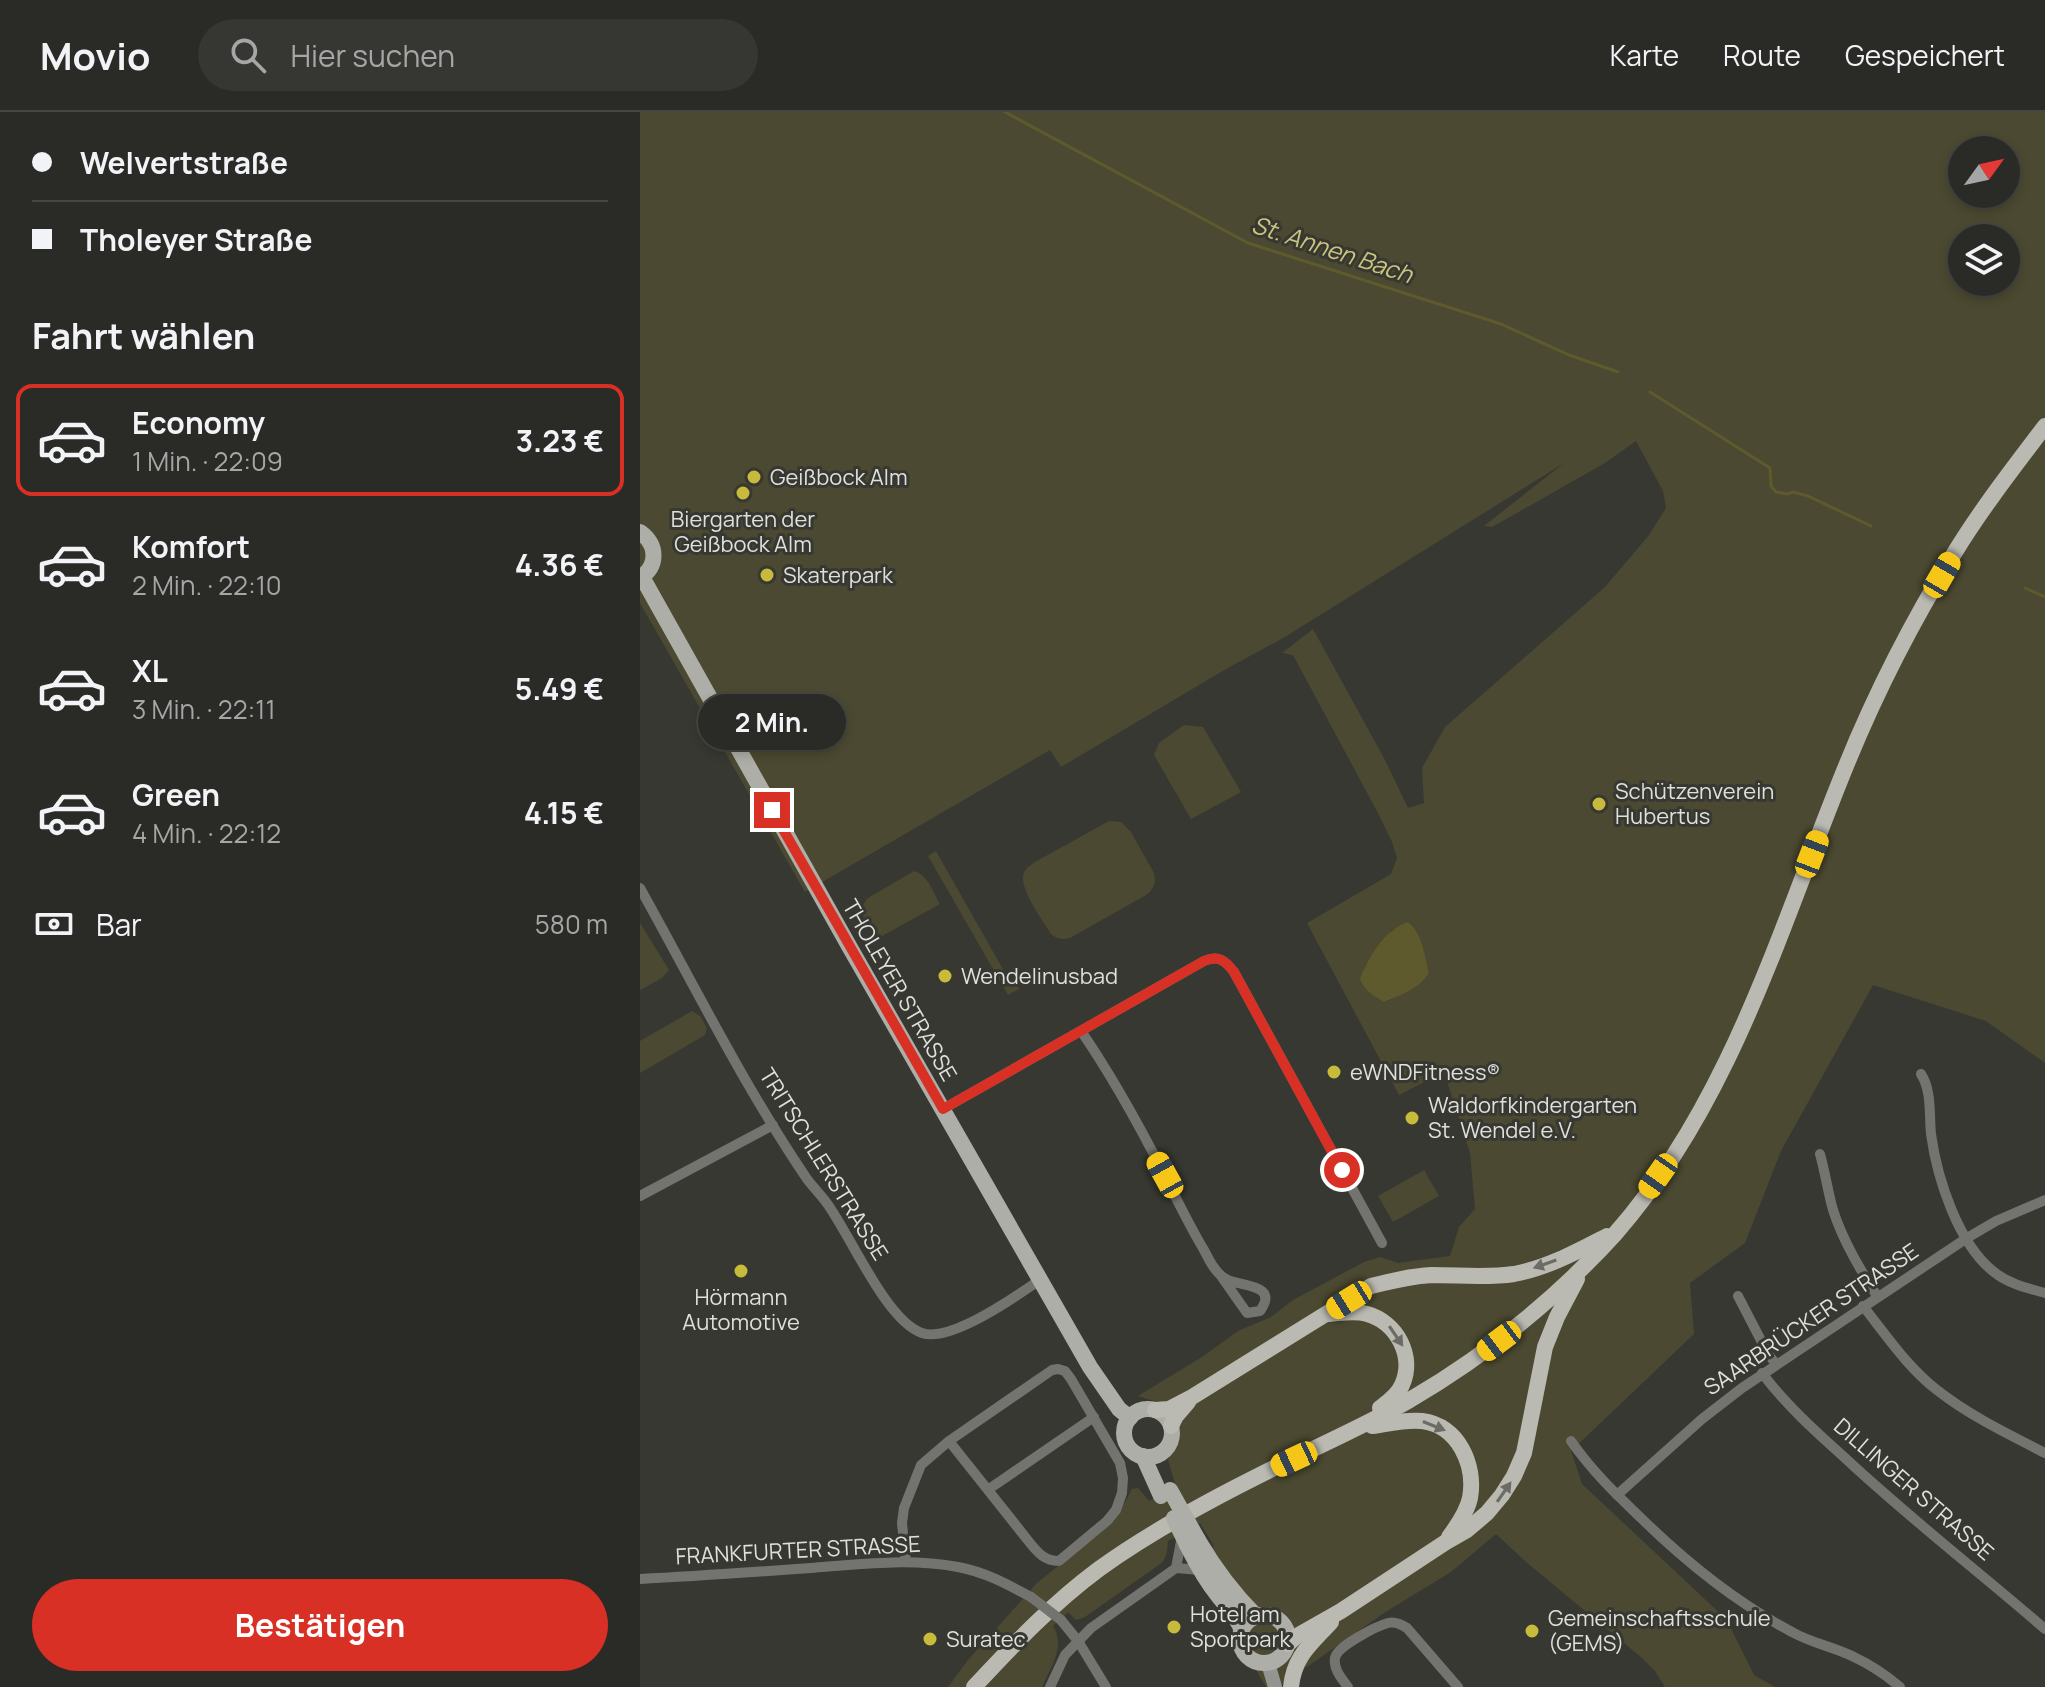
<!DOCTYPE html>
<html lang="de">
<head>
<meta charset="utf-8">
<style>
	body { margin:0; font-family:Manrope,sans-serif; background:#363632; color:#f1f3f6; height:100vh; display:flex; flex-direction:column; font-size:30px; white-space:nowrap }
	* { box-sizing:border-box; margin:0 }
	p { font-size:26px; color:#a5a7a7 }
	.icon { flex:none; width:44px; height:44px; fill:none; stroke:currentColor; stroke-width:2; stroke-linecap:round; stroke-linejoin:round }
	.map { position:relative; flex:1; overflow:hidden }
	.panel { display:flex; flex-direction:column; background:#2a2a26; width:640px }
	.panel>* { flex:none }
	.guide { display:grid; align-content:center; height:176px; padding:0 32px; background:#2a2a26 }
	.needle { width:52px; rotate:57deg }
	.buttons { position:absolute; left:1308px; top:24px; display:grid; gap:16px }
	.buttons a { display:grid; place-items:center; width:72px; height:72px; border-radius:50%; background:#2a2a26; box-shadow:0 4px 12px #0003,0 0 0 2px #464643; font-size:40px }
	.end { position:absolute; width:36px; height:36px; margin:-18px; border:10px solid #d93025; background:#fff; box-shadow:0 0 0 4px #fff }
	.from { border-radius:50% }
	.bubble { position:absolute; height:56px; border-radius:28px; background:#2a2a26; box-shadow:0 4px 12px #0003,0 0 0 2px #464643; font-size:26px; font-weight:700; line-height:56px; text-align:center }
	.car { position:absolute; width:24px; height:48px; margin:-24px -12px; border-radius:10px; box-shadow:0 0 6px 2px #0007; background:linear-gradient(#f5c518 24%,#345 0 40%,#f5c518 0 76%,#345 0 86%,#f5c518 0) }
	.guide b { display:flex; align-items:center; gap:28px; height:76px; font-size:30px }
	.guide b+b { border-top:2px solid #464643 }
	.guide i { width:20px; height:20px; background:#f1f3f6 }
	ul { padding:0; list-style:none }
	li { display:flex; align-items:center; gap:24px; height:112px; margin:0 16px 12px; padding:0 16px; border:4px solid transparent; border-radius:16px }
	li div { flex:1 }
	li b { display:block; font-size:30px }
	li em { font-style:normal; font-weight:700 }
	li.selected { border-color:#d93025 }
	li>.icon { width:72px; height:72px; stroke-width:1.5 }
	h2 { padding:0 32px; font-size:36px; line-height:96px }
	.pay { display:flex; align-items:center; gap:20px; height:88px; padding:0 32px; font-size:30px }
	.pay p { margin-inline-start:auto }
	.cta { display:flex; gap:16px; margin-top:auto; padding:16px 32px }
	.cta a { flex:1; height:92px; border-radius:48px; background:#d93025; color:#fff; font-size:32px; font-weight:700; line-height:92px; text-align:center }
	header { display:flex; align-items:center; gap:48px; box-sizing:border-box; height:112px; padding:0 40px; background:#2a2a26; border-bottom:2px solid #464643 }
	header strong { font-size:38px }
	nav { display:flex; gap:44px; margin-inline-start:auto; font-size:28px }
	.search { width:560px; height:72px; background:#363632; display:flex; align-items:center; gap:20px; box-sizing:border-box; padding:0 28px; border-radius:44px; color:#a5a7a7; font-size:30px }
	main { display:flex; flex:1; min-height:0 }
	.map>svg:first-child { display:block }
</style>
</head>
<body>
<header>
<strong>Movio</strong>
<div class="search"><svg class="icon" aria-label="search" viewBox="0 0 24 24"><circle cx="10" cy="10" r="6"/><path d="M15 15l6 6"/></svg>Hier suchen</div>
<nav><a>Karte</a><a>Route</a><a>Gespeichert</a></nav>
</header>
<main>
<section class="panel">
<div class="guide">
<b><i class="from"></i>Welvertstraße</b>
<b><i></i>Tholeyer Straße</b>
</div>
<h2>Fahrt wählen</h2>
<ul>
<li class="selected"><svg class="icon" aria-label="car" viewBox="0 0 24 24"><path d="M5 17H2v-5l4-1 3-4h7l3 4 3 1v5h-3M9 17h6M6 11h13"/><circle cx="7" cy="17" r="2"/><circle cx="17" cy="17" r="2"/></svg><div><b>Economy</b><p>1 Min. · 22:09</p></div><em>3.23 €</em></li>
<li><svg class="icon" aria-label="car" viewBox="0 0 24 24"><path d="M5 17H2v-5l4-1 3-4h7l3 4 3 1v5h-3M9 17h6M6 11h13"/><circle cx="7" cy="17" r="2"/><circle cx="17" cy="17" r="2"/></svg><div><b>Komfort</b><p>2 Min. · 22:10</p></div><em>4.36 €</em></li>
<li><svg class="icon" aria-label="car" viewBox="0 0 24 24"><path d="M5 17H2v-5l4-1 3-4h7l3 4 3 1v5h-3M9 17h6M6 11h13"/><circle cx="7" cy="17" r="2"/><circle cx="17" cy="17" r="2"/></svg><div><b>XL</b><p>3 Min. · 22:11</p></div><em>5.49 €</em></li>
<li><svg class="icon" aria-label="car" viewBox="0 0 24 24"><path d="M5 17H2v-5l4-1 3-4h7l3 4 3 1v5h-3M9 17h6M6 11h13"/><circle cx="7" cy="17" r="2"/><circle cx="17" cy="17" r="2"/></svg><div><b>Green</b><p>4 Min. · 22:12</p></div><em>4.15 €</em></li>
</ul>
<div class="pay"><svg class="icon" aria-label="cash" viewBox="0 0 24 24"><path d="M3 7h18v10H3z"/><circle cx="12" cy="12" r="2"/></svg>Bar<p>580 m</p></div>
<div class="cta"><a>Bestätigen</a></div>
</section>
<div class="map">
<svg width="1405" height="1575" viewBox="0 0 1405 1575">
	<rect width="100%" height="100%" fill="#383832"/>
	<!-- green -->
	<g fill="#4b4931" fill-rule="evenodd">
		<path d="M 0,0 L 1405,0 L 1405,951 L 1346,909 L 1233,873 L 1141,1039 L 1105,1131 L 1050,1171 L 1054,1222 L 931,1339 L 942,1372 L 1086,1507 L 1114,1563 L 1135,1575 L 1025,1575 L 1015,1559 L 1002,1546 L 886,1450 L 856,1422 L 811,1460 L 747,1499 L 638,1575 L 626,1575 L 552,1448 L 574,1434 L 560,1411 L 528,1429 L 527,1440 L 523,1450 L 445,1505 L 436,1508 L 428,1500 L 413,1514 C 426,1535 411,1554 402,1575 L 308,1575 L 328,1548 L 397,1471 L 469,1413 L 478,1403 L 492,1377 L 498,1376 L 509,1389 L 536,1375 L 528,1348 L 535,1335 L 538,1322 L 532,1303 L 521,1291 L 498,1284 L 562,1245 L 598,1219 L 631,1205 L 653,1188 L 724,1150 L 740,1145 L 758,1151 L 810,1144 L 819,1115 L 835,1097 L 830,1041 L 804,960 L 759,983 L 667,811 L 751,762 L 757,746 L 752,730 L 739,703 L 653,543 L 642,541 L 673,517 L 744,646 L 768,696 L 784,691 L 782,656 L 805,615 L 965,475 L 1009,423 L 1026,396 L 1023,379 L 996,329 L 965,351 L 852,415 L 844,414 L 924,351 L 645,525 L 586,557 L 421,655 L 410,638 L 165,780 L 0,491 ZM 1322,38 L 1366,38 L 1366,82 L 1322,82 ZM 1322,126 L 1366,126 L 1366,170 L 1322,170 ZM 768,810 C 782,820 785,844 789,859 C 782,874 760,884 745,890 L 725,854 L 752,818 Z"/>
		<polygon points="544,613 563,615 601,680 551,707 514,643 519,631"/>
		<path d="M 469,709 L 481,710 L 491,720 L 514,761 C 516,771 514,777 506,783 L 430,826 C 423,828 417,827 411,822 C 403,809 381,779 383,764 C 384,758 389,754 395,750 Z"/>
		<polygon points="296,739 373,875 377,873 379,877 368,883 288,744"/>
		<path d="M 274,759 C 288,763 293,780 300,792 L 235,828 C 228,814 215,799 228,786 Z"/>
		<polygon points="0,811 29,858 22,866 0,878"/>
		<polygon points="52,899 60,904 67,916 65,923 0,961 0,929"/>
		<polygon points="784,1058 799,1084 753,1110 738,1084"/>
	</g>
	<!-- water -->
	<path fill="#5e5a2e" d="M 768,810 C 782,820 785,844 789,860 C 782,875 760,884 744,890 C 734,884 725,879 720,867 C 728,846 745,817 768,810 Z"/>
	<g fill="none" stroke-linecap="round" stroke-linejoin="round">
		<!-- stream -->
		<g stroke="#5e5a2e" stroke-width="3">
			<polyline points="365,0 608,131 861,212 929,243 978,260"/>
			<polyline points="1010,280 1130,356 1131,374 1136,380 1147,382 1153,380 1168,384 1231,414"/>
			<polyline points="1385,476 1405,485"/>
		</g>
		<!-- minor -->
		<g stroke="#737370" stroke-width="10">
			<path d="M 0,776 C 54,873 104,974 167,1067 C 173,1075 180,1082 186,1090 C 210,1122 246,1209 282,1221 C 310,1231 377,1184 401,1167"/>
			<path d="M 441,919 C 472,964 499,1013 524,1062 C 537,1088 549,1113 564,1138 C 569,1148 576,1162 586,1167 C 599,1175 640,1171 620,1199 L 607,1201 L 581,1164"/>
			<path d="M 1281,962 C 1292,979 1289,1003 1291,1022 C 1297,1066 1318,1132 1354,1160 C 1369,1172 1387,1176 1405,1181"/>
			<path d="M 303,997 L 564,849 C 578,843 585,848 594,860 L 742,1131"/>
			<path d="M 1180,1042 C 1185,1060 1188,1080 1193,1098 C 1203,1129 1220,1157 1237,1184"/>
			<polyline points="0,1084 133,1013"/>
			<polyline points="1098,1184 1128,1242 1136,1252"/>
			<path d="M 1223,1194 C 1246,1223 1268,1256 1297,1278 C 1330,1304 1368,1322 1405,1341"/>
			<path d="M 1122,1261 C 1145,1292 1175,1319 1204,1345 C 1268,1405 1338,1459 1405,1517"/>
			<path d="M 931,1329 C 952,1359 974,1380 1001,1406 C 1046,1450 1095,1490 1152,1520 C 1171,1531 1194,1535 1214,1545 C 1231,1553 1246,1563 1260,1575"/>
			<polyline points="349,1377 454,1305"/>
			<polyline points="977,1383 1062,1307 1102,1276 1327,1126 1356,1109 1405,1088"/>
			<path d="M 266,1450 L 262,1411 L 264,1396 L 281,1353 L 309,1329 L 412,1258 L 418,1257 L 425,1259 L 431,1267 L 480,1351 L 483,1366 L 482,1381 L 476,1398 L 467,1409 L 419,1449 C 405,1449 398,1441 390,1431 L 309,1329"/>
			<polyline points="536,1456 542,1424"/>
			<path d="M 0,1467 C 57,1464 114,1460 171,1456 C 220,1452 270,1446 318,1455 C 345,1460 367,1472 391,1485"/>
			<polyline points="421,1508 438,1529 466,1575"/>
			<polyline points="410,1575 425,1543 451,1516 536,1456 560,1458"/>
			<path d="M 708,1575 C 702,1567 693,1557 695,1546 C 697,1534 737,1514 748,1511 C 755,1509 761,1512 767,1516 L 818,1575"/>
		</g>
		<!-- secondary -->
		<polyline stroke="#949490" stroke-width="14" points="628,1551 635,1575"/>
		<!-- primary -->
		<g stroke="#aeaea8" stroke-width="16">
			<path d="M 0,420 C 18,433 18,454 0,466"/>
			<polyline points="2,465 209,834 450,1255 479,1297 490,1306"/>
			<circle cx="508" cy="1321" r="24"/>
			<polyline points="503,1344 521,1384"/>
			<path d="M 558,1428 C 575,1457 592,1480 616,1504"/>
			<path d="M 547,1433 C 556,1451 566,1469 579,1485 C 588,1496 596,1504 602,1518"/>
			<circle cx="624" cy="1527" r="24"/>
		</g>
		<!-- trunk -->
		<g stroke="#babab3" stroke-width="16">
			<path d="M 689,1202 C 702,1201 715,1198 727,1202 C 757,1210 775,1245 762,1273 C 758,1283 748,1290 740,1296"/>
			<path d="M 515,1298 L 529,1297 L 552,1285 L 731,1174 C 751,1169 771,1164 792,1163 C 820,1163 847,1166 874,1162 C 907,1156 938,1139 967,1124"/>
			<polyline points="531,1314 536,1304 548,1290"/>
			<path d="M 732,1314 C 748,1312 765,1307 782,1309 C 818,1313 836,1353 830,1386 C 827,1400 818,1413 809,1425"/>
			<polyline points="648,1532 657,1524 701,1499 806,1430 827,1418 847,1401 862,1383 874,1364 884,1341 905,1235 917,1205 937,1167"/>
			<path d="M 334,1575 C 373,1533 413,1491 459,1457 C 510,1420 566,1390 622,1362 C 671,1337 721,1316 768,1289 C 845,1244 915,1188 975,1122 C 1092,989 1140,815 1206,654 C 1236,580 1273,508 1315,440 C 1342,396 1374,355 1405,314"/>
			<path d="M 651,1575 C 654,1544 671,1532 691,1510"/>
		</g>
		<!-- minor-bridge -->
		<polyline stroke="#737370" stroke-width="10" points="391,1485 421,1508"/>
		<!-- primary-bridge -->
		<g stroke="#aeaea8" stroke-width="16">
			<polyline points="530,1378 558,1428"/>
			<polyline points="534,1406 547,1433"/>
		</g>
	</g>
	<!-- one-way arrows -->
	<defs><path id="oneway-solid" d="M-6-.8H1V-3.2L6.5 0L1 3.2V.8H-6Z" transform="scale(2)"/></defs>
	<g fill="#6c6c66">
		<use href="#oneway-solid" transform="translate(905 1152) rotate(161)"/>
		<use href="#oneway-solid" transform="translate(756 1224) rotate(56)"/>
		<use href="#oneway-solid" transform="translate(794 1314) rotate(22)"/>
		<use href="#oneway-solid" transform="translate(864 1380) rotate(-55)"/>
	</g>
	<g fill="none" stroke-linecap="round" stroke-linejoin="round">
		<!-- route -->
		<path stroke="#d93025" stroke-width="10" d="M 132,698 L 303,997 L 564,849 C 578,843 585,848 594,860 L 702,1058"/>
	</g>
	<!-- markers -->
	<g fill="#c8bb3b" stroke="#383832" stroke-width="3">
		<circle cx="114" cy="365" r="8"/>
		<circle cx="103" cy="381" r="8"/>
		<circle cx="127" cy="463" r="8"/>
		<circle cx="959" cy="692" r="8"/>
		<circle cx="305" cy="864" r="8"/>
		<circle cx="694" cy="960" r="8"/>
		<circle cx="772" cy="1006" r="8"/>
		<circle cx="101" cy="1159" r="8"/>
		<circle cx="534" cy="1515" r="8"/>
		<circle cx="892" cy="1519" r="8"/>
		<circle cx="290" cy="1527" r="8"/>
	</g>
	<g text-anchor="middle" stroke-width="6" stroke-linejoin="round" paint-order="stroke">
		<!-- poi labels -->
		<g font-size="22" fill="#dfdfdc" stroke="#383832" text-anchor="start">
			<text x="130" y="373">Geißbock Alm</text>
			<text x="103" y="415" text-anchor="middle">Biergarten der<tspan x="103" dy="25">Geißbock Alm</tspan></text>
			<text x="143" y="471">Skaterpark</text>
			<text x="975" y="687">Schützenverein<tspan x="975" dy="25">Hubertus</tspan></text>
			<text x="321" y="872">Wendelinusbad</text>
			<text x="710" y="968">eWNDFitness®</text>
			<text x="788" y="1001">Waldorfkindergarten<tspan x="788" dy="25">St. Wendel e.V.</tspan></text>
			<text x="101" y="1193" text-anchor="middle">Hörmann<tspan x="101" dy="25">Automotive</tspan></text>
			<text x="550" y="1510">Hotel am<tspan x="550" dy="25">Sportpark</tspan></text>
			<text x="908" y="1514">Gemeinschaftsschule<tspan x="908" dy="25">(GEMS)</tspan></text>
			<text x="306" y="1535">Suratec</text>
		</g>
		<!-- street labels -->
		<g font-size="22" fill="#dfdfdc" stroke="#383832">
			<text transform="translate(260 878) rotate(60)" y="8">THOLEYER STRASSE</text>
			<text transform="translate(184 1052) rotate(58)" y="8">TRITSCHLERSTRASSE</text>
			<text transform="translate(1171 1207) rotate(-34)" y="8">SAARBRÜCKER STRASSE</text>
			<text transform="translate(1274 1377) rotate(41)" y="8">DILLINGER STRASSE</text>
			<text transform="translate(158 1438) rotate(-3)" y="8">FRANKFURTER STRASSE</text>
		</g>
		<!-- water labels -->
		<g font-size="24" font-style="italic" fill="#cbc47c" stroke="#383832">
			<text transform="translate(692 138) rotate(18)" y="8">St. Annen Bach</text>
		</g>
	</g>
</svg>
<div class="buttons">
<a><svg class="needle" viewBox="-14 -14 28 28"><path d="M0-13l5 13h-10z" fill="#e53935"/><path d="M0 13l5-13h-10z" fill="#a5a7a7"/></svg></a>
<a><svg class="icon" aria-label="layers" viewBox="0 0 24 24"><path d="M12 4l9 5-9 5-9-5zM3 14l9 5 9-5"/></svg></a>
</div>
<i class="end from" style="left:702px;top:1058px"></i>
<i class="end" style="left:132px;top:698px"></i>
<div class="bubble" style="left:58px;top:582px;width:148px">2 Min.</div>
<i class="car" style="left:1302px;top:463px;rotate:30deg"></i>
<i class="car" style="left:1172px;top:742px;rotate:21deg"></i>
<i class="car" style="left:525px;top:1063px;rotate:331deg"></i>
<i class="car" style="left:1018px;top:1064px;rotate:215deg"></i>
<i class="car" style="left:709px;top:1188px;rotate:238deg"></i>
<i class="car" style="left:859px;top:1229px;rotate:233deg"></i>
<i class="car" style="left:654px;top:1347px;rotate:245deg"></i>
</div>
</main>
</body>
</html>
